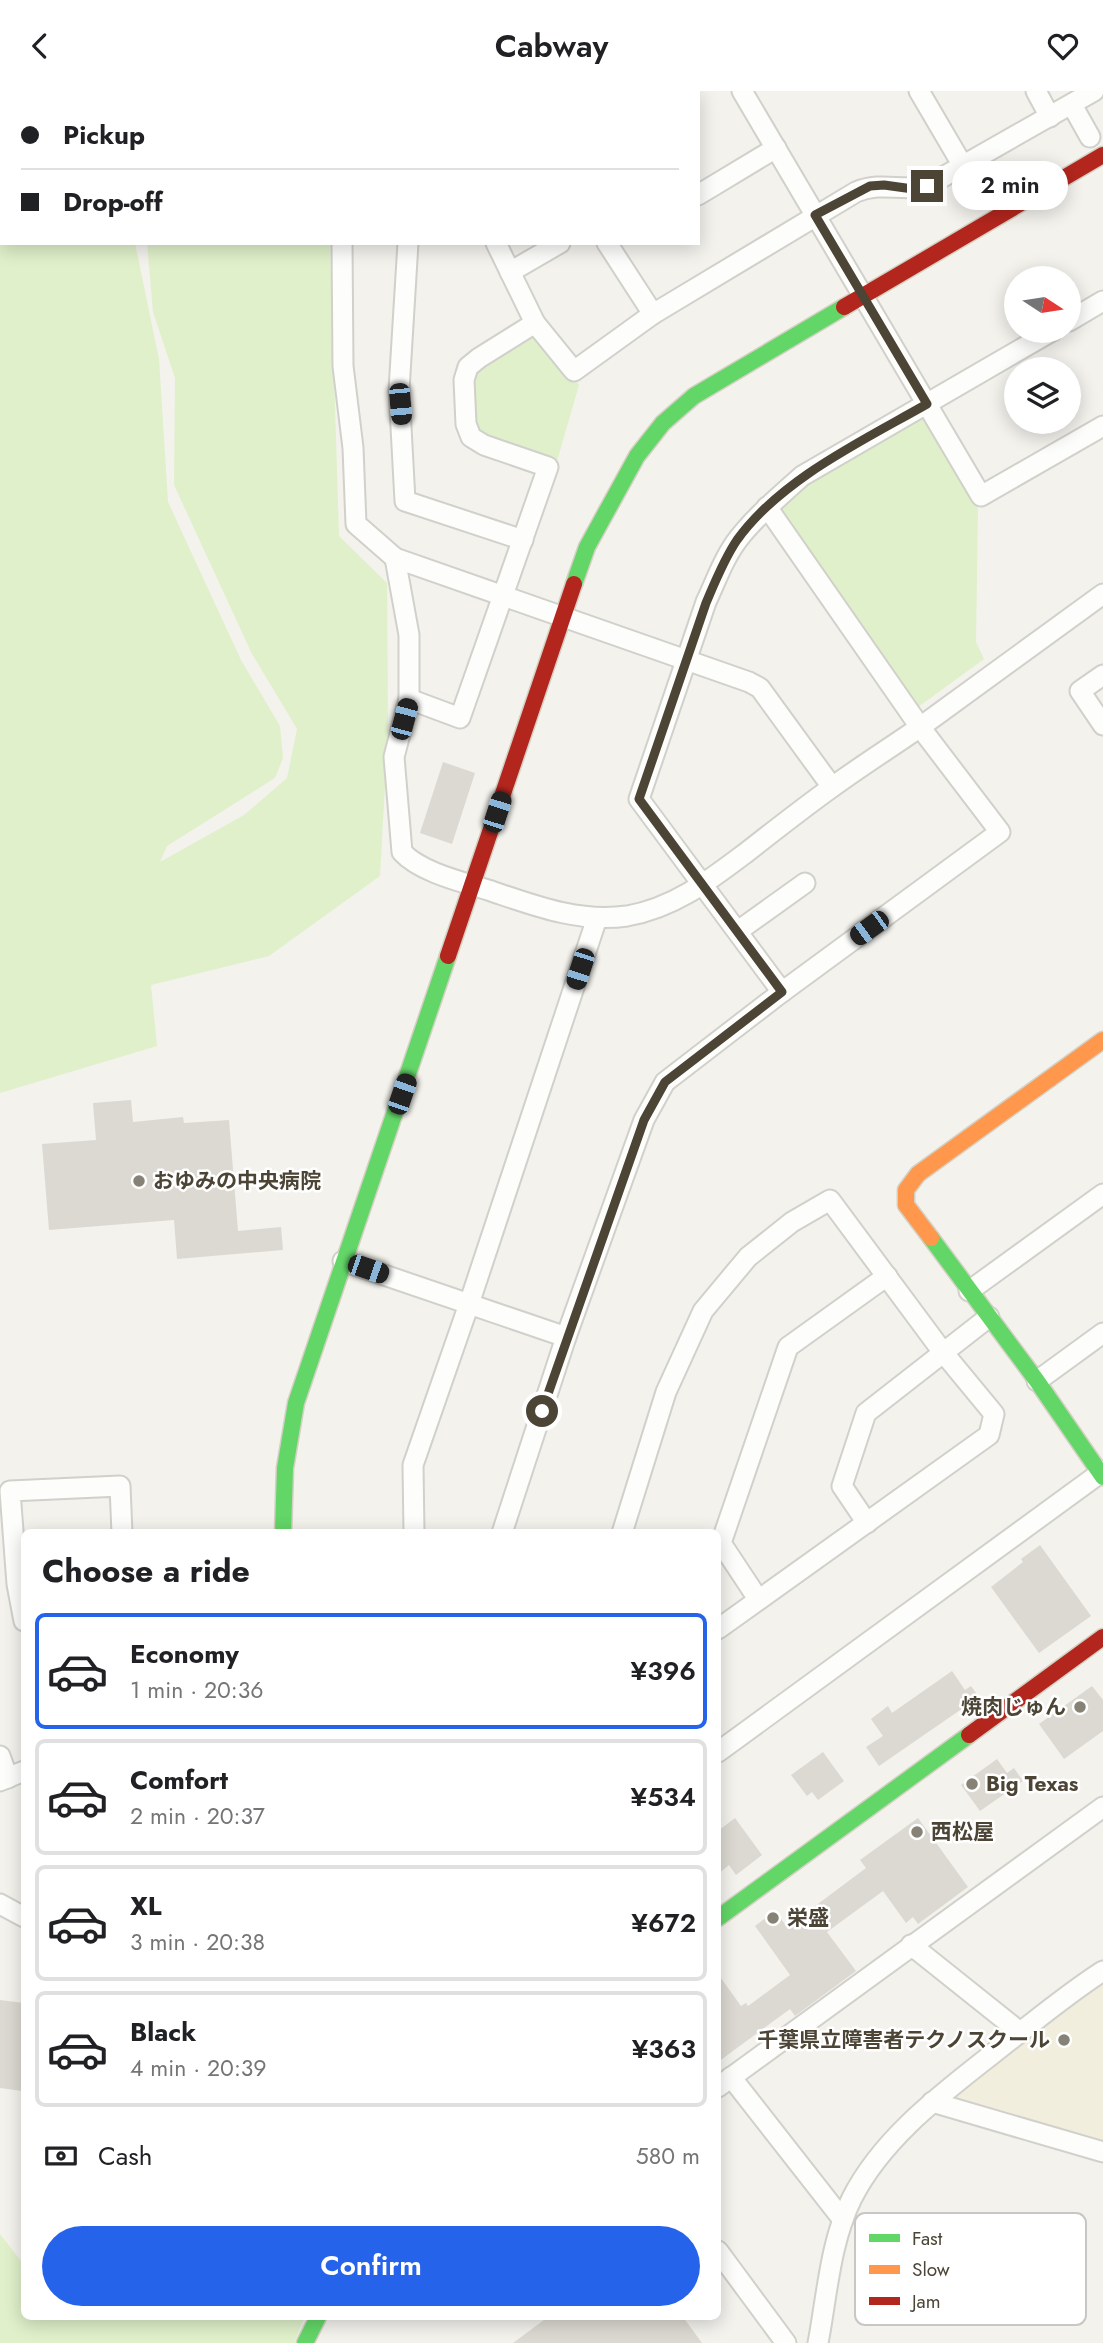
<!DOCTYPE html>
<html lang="en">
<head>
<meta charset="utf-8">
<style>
	body { margin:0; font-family:Jost,"Noto Sans JP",sans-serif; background:#f2f2f2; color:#202124; height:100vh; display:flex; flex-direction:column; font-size:26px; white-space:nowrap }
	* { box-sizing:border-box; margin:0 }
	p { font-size:23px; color:#757577 }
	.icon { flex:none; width:38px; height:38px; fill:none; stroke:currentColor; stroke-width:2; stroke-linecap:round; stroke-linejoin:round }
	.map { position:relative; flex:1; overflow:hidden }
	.side { position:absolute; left:21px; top:1438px; width:700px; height:791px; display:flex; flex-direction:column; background:#fff; border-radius:10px; box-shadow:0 4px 18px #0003 }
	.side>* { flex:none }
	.hud { position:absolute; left:0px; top:0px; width:700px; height:154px; box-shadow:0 4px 18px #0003; display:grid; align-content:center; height:154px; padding:0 21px; background:#fff }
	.needle { width:46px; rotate:102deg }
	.fabs { position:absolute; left:1004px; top:175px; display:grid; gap:14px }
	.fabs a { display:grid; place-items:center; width:77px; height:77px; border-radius:50%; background:#fff; box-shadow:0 4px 18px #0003; font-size:35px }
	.end { position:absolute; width:32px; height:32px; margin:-16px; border:9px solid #4c4536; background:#fff; box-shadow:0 0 0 4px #fff }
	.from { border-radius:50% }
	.bubble { position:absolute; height:49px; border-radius:24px; background:#fff; box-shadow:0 4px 18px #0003; font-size:23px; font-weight:600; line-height:49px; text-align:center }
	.car { position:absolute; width:21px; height:42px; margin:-21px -10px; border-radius:9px; box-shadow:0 0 5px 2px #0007; background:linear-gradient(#222 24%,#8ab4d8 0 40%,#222 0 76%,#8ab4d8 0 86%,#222 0) }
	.hud b { display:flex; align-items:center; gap:24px; height:66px; font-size:26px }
	.hud b+b { border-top:2px solid #e0e0e0 }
	.hud i { width:18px; height:18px; background:#202124 }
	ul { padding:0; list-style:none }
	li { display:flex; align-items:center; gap:21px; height:116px; margin:0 14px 10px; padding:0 7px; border:4px solid #e0e0e0; border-radius:10px }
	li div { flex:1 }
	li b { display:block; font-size:26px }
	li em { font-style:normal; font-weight:600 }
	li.selected { border-color:#2563eb }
	li>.icon { width:63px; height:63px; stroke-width:1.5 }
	h2 { padding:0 21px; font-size:32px; line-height:84px }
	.pay { display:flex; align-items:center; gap:18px; height:77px; padding:0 21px; font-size:26px }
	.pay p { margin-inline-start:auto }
	.cta { display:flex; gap:14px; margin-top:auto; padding:14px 21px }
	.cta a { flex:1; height:80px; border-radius:42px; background:#2563eb; color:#fff; font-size:28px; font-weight:600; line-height:80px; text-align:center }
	header { display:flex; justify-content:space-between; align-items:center; height:91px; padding:0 21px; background:#fff; font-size:32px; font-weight:600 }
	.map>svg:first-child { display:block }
</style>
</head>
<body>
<header><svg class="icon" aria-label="back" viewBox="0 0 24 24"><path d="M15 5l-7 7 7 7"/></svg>Cabway<svg class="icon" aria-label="heart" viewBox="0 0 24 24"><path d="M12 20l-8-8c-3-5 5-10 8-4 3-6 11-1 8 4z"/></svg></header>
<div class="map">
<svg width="1103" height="2252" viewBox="0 0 1103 2252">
	<rect width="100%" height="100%" fill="#f3f2ed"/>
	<!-- education -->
	<polygon fill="#f2eede" points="1103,1891 1103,2052 952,2010 950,2006"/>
	<!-- green -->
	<g fill="#dff0ca">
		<polygon points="0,0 90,0 91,2 2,2 2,152 135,152 159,268 168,411 241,569 280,635 283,667 275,687 167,755 160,771 244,724 287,687 297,638 252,563 174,394 175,287 153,221 147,152 330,152 339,445 387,492 388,639 380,785 269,865 151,894 157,955 0,1002"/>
		<polygon points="531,243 539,245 579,294 557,370 477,342 469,296 472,280"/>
		<polygon points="924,320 978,416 976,551 984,568 918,616 775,419 810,386"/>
		<polygon points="0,2143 24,2174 24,2226 305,2226 294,2252 0,2252"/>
	</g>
	<!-- building -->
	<g fill="#dcd9d2">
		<polygon points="443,671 475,682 452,753 420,742"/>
		<polygon points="131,1009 133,1031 183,1026 184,1032 229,1029 238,1140 281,1136 283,1159 177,1168 174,1129 49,1139 42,1053 96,1049 93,1012"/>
		<polygon points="1040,1454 1091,1525 1039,1562 991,1496 1023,1471 1021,1468"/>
		<polygon points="952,1580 965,1599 971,1595 979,1606 879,1675 866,1656 883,1645 871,1628 888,1615 892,1622"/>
		<polygon points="1092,1595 1103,1609 1103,1640 1064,1668 1039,1633"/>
		<polygon points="823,1661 844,1690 818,1709 812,1701 807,1705 791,1684"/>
		<polygon points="997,1668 1007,1682 1014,1677 1023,1690 980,1720 961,1694"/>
		<polygon points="735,1727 762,1764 736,1784 729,1774 718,1783 718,1740"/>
		<polygon points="918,1727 968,1796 918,1833 913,1826 906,1832 883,1800 827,1841 856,1880 795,1925 790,1918 718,1971 718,1883 741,1915 746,1912 748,1915 790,1884 755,1835 775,1820 787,1836 866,1777 860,1769"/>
		<polygon points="0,1909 24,1912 24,1980 22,2000 0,1997"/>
		<polygon points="548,2226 683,2226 702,2252 513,2252"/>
	</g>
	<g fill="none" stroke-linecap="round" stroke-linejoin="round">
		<defs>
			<g id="street">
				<polyline points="590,0 590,2"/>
				<polyline points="742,0 981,405 1103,335"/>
				<polyline points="919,0 963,75"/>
				<polyline points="1036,0 1050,26"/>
				<polyline points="367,2 368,0"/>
				<polyline points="672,2 677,0"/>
				<polyline points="1072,14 1090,46"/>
				<polyline points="698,104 776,57"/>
				<polyline points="342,152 343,275 353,357 356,433 395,467 749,591 760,597 832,696"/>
				<polyline points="408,152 399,299 405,410 523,449"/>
				<path d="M 496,152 L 535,232 L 574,280 L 653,223 L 856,101 C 882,90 901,101 927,95 L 1094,0"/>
				<polyline points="607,152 653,223"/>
				<polyline points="510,181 560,152"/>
				<polyline points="1069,230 1103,210"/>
				<path d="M 395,467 L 409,544 L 409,608 L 394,666 L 402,761 C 420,781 462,791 488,799 C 533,814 578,832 627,825 C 674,817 710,789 747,761 C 775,739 803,717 831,697 C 861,675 893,655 923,634 C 983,591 1043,547 1103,503"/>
				<polyline points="1103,584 1080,600 1103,634"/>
				<polyline points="409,608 460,627 548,376 484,354 471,346 466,333 464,289 468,276 479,267 535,232"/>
				<polyline points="738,840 805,792"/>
				<path d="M 782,901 L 639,708 L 706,511 C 716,490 724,466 739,447 C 757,424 780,405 802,385 L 1052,240"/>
				<polyline points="343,1170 566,1246"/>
				<polyline points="969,1200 1103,1103"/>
				<polyline points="1037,1290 1103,1242"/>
				<polyline points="867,1432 842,1395 866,1322 989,1226"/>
				<polyline points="414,1442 413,1374 469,1213 597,827"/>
				<polyline points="502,1442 566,1246 644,1029 665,991 782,901 1000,741 920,636 767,416"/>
				<polyline points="622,1442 666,1301 703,1220 748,1166 792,1131 830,1109 942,1260 994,1323 989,1344 718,1538"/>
				<polyline points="758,1508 721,1452 788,1256 887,1185"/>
				<polyline points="24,1530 17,1493 10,1400 120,1395 122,1442"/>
				<polyline points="718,1661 1103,1380"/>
				<polyline points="0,1665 8,1687"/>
				<polyline points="0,1690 24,1680"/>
				<polyline points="0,1813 24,1826"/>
				<polyline points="911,1854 1020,1941"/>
				<polyline points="731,1986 843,2129"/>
				<polyline points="718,1996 1103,1716"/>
				<polyline points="932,2011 1103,2061"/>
				<polyline points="718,2160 786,2252"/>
				<path d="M 818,2252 C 827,2205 830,2151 852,2107 C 884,2044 946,2000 1000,1957 C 1034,1931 1067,1903 1103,1880"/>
			</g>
			<g id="fast">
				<polyline points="574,493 587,456 637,365 663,332 694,305 844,216"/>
				<polyline points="931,1147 1037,1290 1103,1386"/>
				<polyline points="283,1442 285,1377 296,1312 448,865"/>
				<polyline points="718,1827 969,1644"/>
				<polyline points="305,2252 318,2226"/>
			</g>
			<polyline id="slow" points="931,1147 906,1114 906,1099 918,1083 1103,949"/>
			<g id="jam">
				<polyline points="844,216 1103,64"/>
				<polyline points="448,865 574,493"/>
				<polyline points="969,1644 1103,1546"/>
			</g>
		</defs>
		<!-- street casing -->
		<use href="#street" stroke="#d1d0ca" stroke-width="23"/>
		<!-- fast casing -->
		<use href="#fast" stroke="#d4d0c3" stroke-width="19"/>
		<!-- slow casing -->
		<use href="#slow" stroke="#d4d0c3" stroke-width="19"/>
		<!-- jam casing -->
		<use href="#jam" stroke="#d4d0c3" stroke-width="19"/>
		<!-- street -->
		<use href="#street" stroke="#fdfdfc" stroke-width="19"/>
		<!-- fast -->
		<use href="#fast" stroke="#63d668" stroke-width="16"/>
		<!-- slow -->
		<use href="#slow" stroke="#ff974d" stroke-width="16"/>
		<!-- jam -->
		<use href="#jam" stroke="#b3261e" stroke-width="16"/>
	</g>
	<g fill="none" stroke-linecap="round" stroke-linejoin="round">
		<!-- route -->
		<path stroke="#4c4536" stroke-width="9" d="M 542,1320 L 644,1029 L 665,991 L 782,901 L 639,708 L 706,512 C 715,491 724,468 737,449 C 781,388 862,350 927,313 L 815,124 L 870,95 L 884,94 L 913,98 L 927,95"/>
	</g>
	<!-- markers -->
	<g fill="#868276" stroke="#fff" stroke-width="2.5">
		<circle cx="139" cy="1090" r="7"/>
		<circle cx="1080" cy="1616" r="7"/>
		<circle cx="972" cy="1693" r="7"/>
		<circle cx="917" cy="1741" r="7"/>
		<circle cx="773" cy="1827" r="7"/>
		<circle cx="1064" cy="1949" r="7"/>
	</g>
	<g text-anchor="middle" stroke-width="5" stroke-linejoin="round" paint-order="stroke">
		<!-- poi labels -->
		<g font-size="21" font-weight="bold" fill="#4c4536" stroke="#fff" text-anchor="start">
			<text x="153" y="1097">おゆみの中央病院</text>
			<text x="1066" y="1623" text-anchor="end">焼肉じゅん</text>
			<text x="986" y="1700">Big Texas</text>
			<text x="931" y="1748">西松屋</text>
			<text x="787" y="1834">栄盛</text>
			<text x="1050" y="1956" text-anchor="end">千葉県立障害者テクノスクール</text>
		</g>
	</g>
	<!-- legend -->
	<rect x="855" y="2122" width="231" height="112" rx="10" fill="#fff" stroke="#c9c7c3" stroke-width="2"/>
	<rect x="869" y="2143" width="31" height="8" fill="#63d668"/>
	<rect x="869" y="2174" width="31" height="9" fill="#ff974d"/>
	<rect x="869" y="2206" width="31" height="8" fill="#b3261e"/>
	<g font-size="19" fill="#4c4536">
		<text x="912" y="2154">Fast</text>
		<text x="912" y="2185">Slow</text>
		<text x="912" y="2217">Jam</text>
	</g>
</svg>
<div class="fabs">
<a><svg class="needle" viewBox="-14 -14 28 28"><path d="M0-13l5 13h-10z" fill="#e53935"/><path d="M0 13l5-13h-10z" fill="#757577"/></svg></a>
<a><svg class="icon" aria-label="layers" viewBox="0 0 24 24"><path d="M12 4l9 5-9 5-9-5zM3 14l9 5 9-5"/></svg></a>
</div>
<i class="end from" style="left:542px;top:1320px"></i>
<i class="end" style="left:927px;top:95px"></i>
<div class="bubble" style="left:952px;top:70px;width:116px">2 min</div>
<i class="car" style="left:400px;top:313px;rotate:175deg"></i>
<i class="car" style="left:404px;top:628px;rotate:15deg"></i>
<i class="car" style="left:497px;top:721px;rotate:18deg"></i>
<i class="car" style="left:869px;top:837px;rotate:234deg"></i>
<i class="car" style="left:580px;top:878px;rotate:198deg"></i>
<i class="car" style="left:402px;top:1003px;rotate:19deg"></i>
<i class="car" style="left:368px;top:1178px;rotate:109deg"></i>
<div class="hud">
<b><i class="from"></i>Pickup</b>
<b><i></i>Drop-off</b>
</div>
<section class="side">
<h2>Choose a ride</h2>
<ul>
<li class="selected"><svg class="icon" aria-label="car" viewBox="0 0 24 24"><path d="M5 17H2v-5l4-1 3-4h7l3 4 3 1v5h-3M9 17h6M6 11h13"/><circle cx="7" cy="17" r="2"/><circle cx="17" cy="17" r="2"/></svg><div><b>Economy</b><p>1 min · 20:36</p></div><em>¥396</em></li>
<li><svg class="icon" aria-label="car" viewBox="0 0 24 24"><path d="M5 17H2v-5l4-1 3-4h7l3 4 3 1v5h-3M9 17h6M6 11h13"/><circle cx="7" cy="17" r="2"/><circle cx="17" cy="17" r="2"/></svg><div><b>Comfort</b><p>2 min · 20:37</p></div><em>¥534</em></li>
<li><svg class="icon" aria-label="car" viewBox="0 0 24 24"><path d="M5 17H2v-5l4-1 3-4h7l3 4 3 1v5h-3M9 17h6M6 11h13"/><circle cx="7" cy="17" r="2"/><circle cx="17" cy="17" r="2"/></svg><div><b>XL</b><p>3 min · 20:38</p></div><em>¥672</em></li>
<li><svg class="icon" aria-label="car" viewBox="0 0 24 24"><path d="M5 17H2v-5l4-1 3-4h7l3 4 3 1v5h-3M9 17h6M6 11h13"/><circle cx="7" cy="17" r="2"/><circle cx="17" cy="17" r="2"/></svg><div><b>Black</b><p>4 min · 20:39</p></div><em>¥363</em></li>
</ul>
<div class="pay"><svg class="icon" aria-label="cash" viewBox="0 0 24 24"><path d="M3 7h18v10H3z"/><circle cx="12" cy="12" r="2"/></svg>Cash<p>580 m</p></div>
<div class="cta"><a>Confirm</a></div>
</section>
</div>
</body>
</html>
